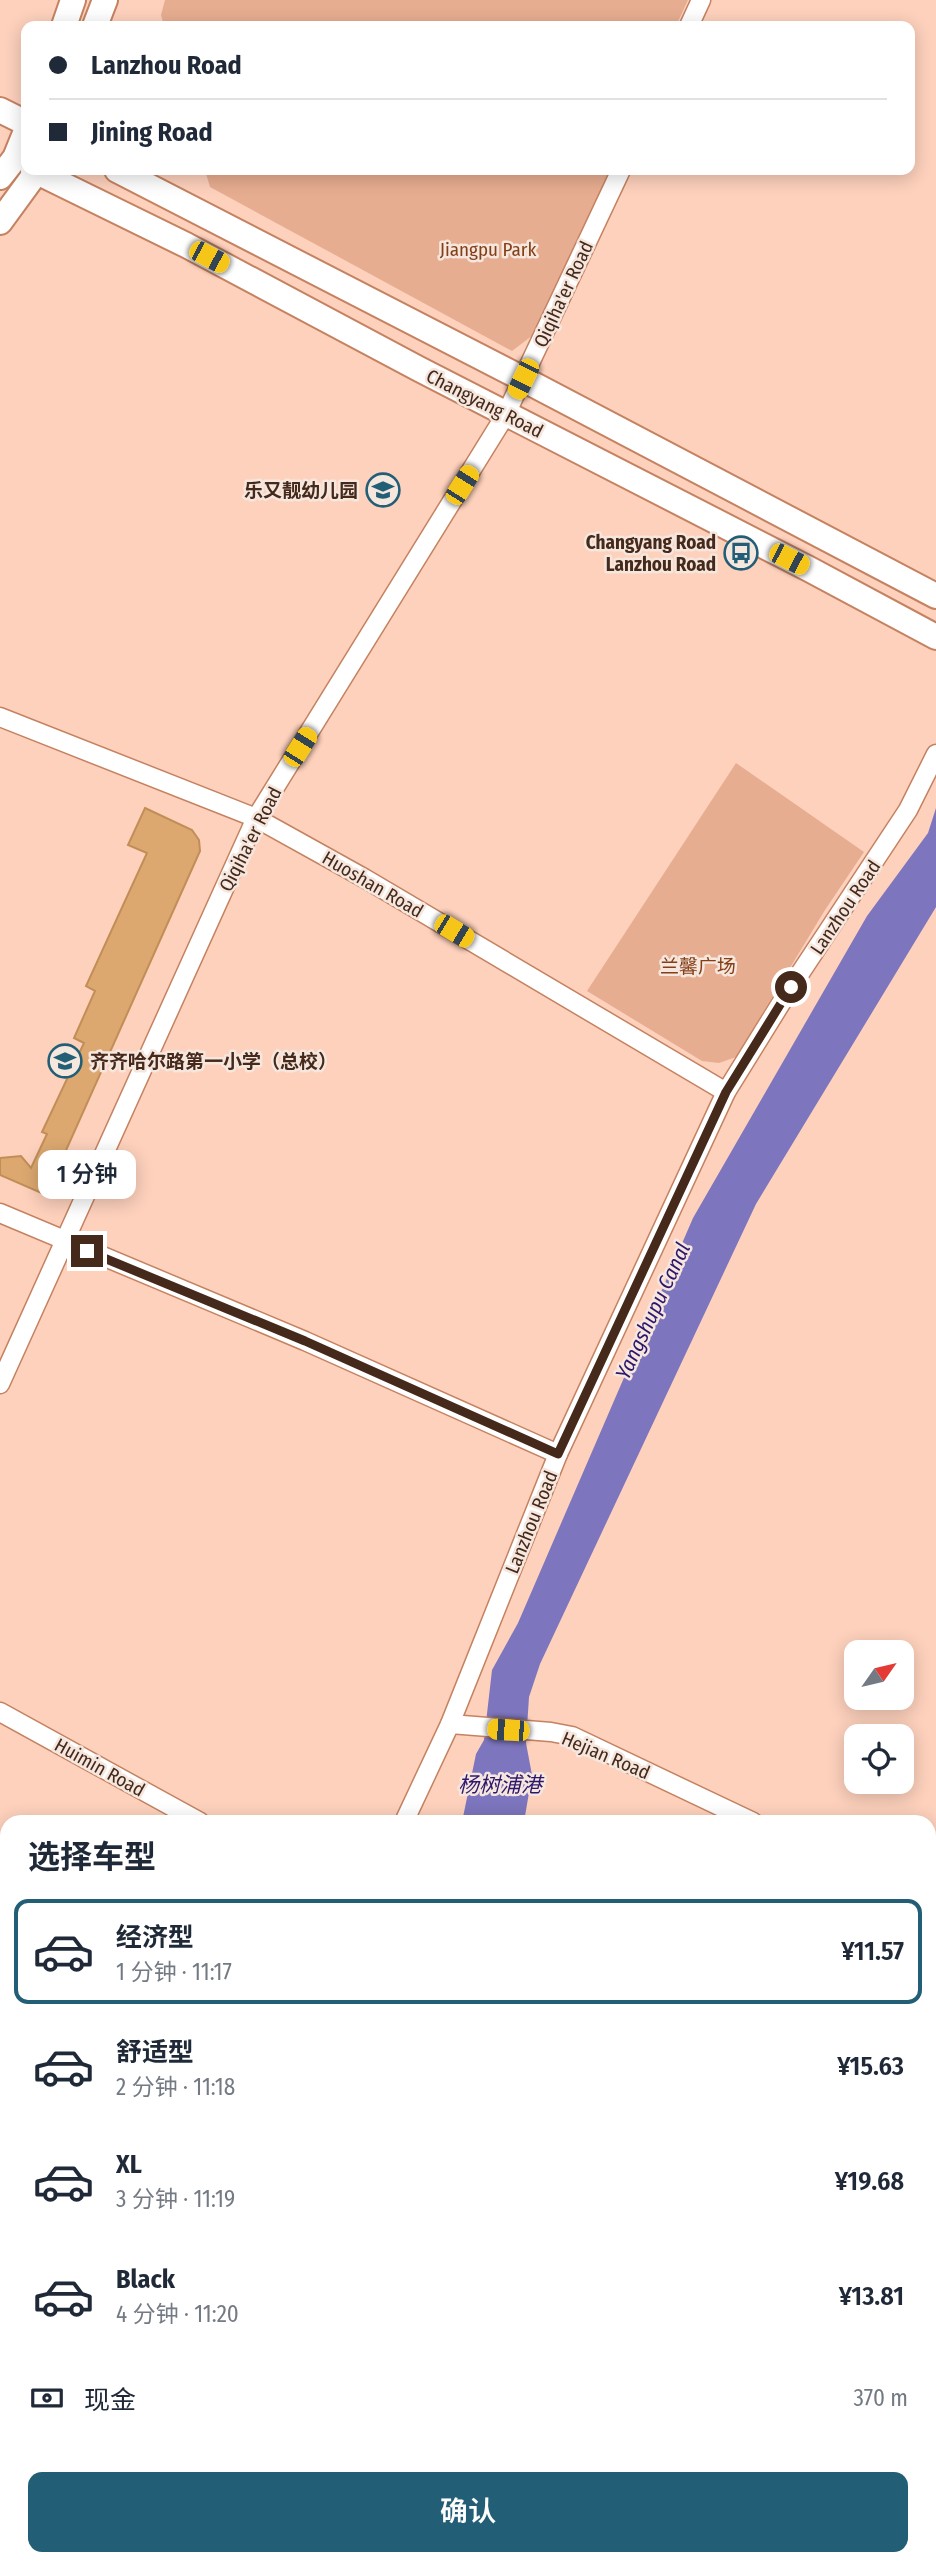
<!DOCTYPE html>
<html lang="zh">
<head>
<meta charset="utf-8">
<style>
	body { margin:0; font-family:"Fira Sans Condensed","Noto Sans SC",sans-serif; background:#f6f6f7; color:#1f2937; height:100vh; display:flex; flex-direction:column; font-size:26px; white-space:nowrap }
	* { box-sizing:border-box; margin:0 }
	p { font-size:23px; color:#747a83 }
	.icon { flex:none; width:38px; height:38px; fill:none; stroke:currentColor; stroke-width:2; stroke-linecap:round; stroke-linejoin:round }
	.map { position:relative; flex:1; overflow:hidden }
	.drawer { position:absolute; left:0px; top:1815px; width:936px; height:751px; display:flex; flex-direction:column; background:#fff; border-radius:21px 21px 0 0; box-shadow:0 4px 18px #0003 }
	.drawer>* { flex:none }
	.top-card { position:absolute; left:21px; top:21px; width:894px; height:154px; border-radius:14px; box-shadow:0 4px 18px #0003; display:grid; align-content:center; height:154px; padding:0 28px; background:#fff }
	.needle { width:46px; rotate:56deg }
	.buttons { position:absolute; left:844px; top:1640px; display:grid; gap:14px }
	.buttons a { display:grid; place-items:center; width:70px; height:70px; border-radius:14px; background:#fff; box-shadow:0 4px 18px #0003; font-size:35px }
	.end { position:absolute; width:32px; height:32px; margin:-16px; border:9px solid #45291b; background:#fff; box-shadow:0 0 0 4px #fff }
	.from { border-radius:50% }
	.bubble { position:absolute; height:49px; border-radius:14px; background:#fff; box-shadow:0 4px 18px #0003; font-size:23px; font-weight:600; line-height:49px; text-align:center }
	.car { position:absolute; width:21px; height:42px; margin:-21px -10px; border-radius:9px; box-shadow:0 0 5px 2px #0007; background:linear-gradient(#f5c518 24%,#345 0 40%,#f5c518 0 76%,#345 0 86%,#f5c518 0) }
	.top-card b { display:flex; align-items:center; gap:24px; height:66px; font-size:26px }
	.top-card b+b { border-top:2px solid #e0e1e3 }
	.top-card i { width:18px; height:18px; background:#1f2937 }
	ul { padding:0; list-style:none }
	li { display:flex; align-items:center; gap:21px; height:105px; margin:0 14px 10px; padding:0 14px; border:4px solid transparent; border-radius:14px }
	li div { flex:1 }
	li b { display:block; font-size:26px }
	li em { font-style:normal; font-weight:600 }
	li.active { border-color:#225e76 }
	li>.icon { width:63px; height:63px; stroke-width:1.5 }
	h2 { padding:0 28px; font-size:32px; line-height:84px }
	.pay { display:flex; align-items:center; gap:18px; height:77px; padding:0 28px; font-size:26px }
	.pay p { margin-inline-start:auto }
	.primary-button { display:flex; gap:14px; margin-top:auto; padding:14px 28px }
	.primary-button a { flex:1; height:80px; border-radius:14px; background:#225e76; color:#fff; font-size:28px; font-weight:600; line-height:80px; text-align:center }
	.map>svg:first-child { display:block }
</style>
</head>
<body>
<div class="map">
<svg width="936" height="2565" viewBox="0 0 936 2565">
	<rect width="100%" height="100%" fill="#fdd1bc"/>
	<!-- green -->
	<g fill="#e7ad90">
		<polygon points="165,0 688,0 676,26 164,26 161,15"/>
		<polygon points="205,170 611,170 537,332 512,351 210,187"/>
		<polygon points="736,763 864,852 825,910 736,1057 719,1063 702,1061 587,991"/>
	</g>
	<!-- water -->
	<g fill="#7d75bd">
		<polygon points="936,808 936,907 756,1204 540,1664 529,1697 526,1743 532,1775 524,1822 462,1822 476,1754 484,1740 492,1670 518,1623 693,1218 867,916 928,833"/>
		<polygon points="122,2559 122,2558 197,2559 191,2565 118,2565"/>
	</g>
	<!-- building -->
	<polygon fill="#dca870" stroke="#c18e57" stroke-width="2" points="145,808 192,830 199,840 200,851 46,1195 0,1175 0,1158 21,1156 31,1168 47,1134 42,1132 84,1043 74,1038 95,991 86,986 147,853 128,845"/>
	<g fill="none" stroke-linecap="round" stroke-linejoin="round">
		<defs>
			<g id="minor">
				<polyline points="689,26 701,0"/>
				<polyline points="0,717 256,818 364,878 726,1092"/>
				<polyline points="0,1213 305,1341 558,1454"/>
				<polyline points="0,1384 256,818 506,414 621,170"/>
				<polyline points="0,1712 200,1822"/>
				<polyline points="450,1724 551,1732 572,1736 753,1822"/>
				<polyline points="404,1822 450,1724 558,1454 726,1092 791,987 908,810 936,754"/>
				<polyline points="929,1905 936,1909"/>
				<polyline points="0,2046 7,2049"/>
				<polyline points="541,2558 557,2565"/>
				<polyline points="50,2565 53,2558"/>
			</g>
			<g id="secondary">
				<polyline points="64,26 73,0"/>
				<polyline points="95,26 105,0"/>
				<polyline points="0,110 26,123"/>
				<polyline points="33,170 186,245 419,369 809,569 936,637"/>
				<polyline points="117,170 523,379 936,596"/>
				<polyline points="0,177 15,158 26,131"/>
				<polyline points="0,222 38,170"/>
				<polyline points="0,2557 12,2565"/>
			</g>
		</defs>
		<!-- minor casing -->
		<use href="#minor" stroke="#c58261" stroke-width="21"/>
		<!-- secondary casing -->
		<use href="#secondary" stroke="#c58261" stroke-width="28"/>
		<!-- minor -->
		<use href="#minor" stroke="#fff" stroke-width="18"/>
		<!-- secondary -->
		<use href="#secondary" stroke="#fff" stroke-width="24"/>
	</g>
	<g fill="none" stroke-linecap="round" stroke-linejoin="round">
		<!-- route -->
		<polyline stroke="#45291b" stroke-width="9" points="87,1251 305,1341 558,1454 726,1092 791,987"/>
	</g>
	<!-- icons -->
	<defs>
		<symbol id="school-ring" viewBox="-11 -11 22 22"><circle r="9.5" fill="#f5e6de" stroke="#225e76" stroke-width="1.5"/><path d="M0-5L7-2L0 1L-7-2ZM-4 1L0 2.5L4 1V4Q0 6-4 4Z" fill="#225e76"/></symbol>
		<symbol id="bus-ring" viewBox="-11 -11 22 22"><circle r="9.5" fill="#f5e6de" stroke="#225e76" stroke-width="1.5"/><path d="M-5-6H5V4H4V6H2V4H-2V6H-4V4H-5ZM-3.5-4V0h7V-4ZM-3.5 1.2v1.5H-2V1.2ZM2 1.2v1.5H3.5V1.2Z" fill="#225e76"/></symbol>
	</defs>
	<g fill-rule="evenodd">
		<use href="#school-ring" x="364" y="471" width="38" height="38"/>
		<use href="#bus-ring" x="722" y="534" width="38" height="38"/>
		<use href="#school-ring" x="46" y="1042" width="38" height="38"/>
	</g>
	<g text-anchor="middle" stroke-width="5" stroke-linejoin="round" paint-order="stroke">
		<!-- park labels -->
		<g font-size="19" fill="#853f16" stroke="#f5e6de">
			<text x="488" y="256">Jiangpu Park</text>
			<text x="698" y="973">兰馨广场</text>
		</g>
		<!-- street labels -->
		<g font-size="19" fill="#45291b" stroke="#f5e6de">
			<text transform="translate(563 294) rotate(-65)" y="7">Qiqiha'er Road</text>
			<text transform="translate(485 403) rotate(27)" y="7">Changyang Road</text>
			<text transform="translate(250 839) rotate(-63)" y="7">Qiqiha'er Road</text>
			<text transform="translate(373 884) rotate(30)" y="7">Huoshan Road</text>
			<text transform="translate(845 907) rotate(-56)" y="7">Lanzhou Road</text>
			<text transform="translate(531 1522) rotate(-68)" y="7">Lanzhou Road</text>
			<text transform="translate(606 1755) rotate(23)" y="7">Hejian Road</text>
			<text transform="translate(100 1767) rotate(29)" y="7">Huimin Road</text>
		</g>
		<!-- poi labels -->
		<g font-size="19" font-weight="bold" fill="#45291b" stroke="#f5e6de" text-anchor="end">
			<text x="358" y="497">乐又靓幼儿园</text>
			<text x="716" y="549">Changyang Road<tspan x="716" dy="22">Lanzhou Road</tspan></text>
			<text x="90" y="1068" text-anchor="start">齐齐哈尔路第一小学（总校）</text>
		</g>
		<!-- water labels -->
		<g font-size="21" font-style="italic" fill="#2e166c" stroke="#f5e6de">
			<text transform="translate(653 1311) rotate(-65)" y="7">Yangshupu Canal</text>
			<text x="500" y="1792">杨树浦港</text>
		</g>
	</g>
</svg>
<div class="buttons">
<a><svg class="needle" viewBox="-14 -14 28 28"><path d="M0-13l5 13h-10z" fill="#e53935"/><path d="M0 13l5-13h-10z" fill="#747a83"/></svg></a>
<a><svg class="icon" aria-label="locate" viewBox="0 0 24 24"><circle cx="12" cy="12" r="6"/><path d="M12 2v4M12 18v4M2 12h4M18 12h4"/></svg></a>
</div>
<i class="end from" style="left:791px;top:987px"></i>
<i class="end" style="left:87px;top:1251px"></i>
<div class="bubble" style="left:38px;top:1150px;width:98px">1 分钟</div>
<i class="car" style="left:209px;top:257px;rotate:118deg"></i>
<i class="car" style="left:523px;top:379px;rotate:206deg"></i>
<i class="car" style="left:462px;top:485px;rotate:32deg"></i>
<i class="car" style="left:789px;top:559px;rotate:117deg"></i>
<i class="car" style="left:300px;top:747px;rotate:32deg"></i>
<i class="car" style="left:454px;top:931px;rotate:121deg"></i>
<i class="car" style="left:508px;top:1730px;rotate:274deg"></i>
<div class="top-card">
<b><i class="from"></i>Lanzhou Road</b>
<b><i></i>Jining Road</b>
</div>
<section class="drawer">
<h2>选择车型</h2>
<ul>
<li class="active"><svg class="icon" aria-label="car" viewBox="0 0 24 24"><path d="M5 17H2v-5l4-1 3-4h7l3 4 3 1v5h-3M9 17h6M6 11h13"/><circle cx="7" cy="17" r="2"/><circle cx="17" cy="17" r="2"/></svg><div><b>经济型</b><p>1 分钟 · 11:17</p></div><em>¥11.57</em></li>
<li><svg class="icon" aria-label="car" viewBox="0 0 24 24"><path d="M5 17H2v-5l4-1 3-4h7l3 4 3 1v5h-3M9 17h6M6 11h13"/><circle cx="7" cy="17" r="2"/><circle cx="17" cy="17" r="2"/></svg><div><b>舒适型</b><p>2 分钟 · 11:18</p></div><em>¥15.63</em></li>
<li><svg class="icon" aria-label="car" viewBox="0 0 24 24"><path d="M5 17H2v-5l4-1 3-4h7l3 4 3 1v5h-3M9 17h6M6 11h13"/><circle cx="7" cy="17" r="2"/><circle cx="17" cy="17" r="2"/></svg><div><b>XL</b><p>3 分钟 · 11:19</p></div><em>¥19.68</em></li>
<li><svg class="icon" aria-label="car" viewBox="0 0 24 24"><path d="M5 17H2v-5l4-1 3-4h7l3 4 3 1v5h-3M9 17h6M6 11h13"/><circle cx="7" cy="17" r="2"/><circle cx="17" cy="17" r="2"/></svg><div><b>Black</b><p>4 分钟 · 11:20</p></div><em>¥13.81</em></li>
</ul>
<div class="pay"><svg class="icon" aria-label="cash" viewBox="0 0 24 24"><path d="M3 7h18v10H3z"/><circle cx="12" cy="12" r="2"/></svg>现金<p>370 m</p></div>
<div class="primary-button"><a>确认</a></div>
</section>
</div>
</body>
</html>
